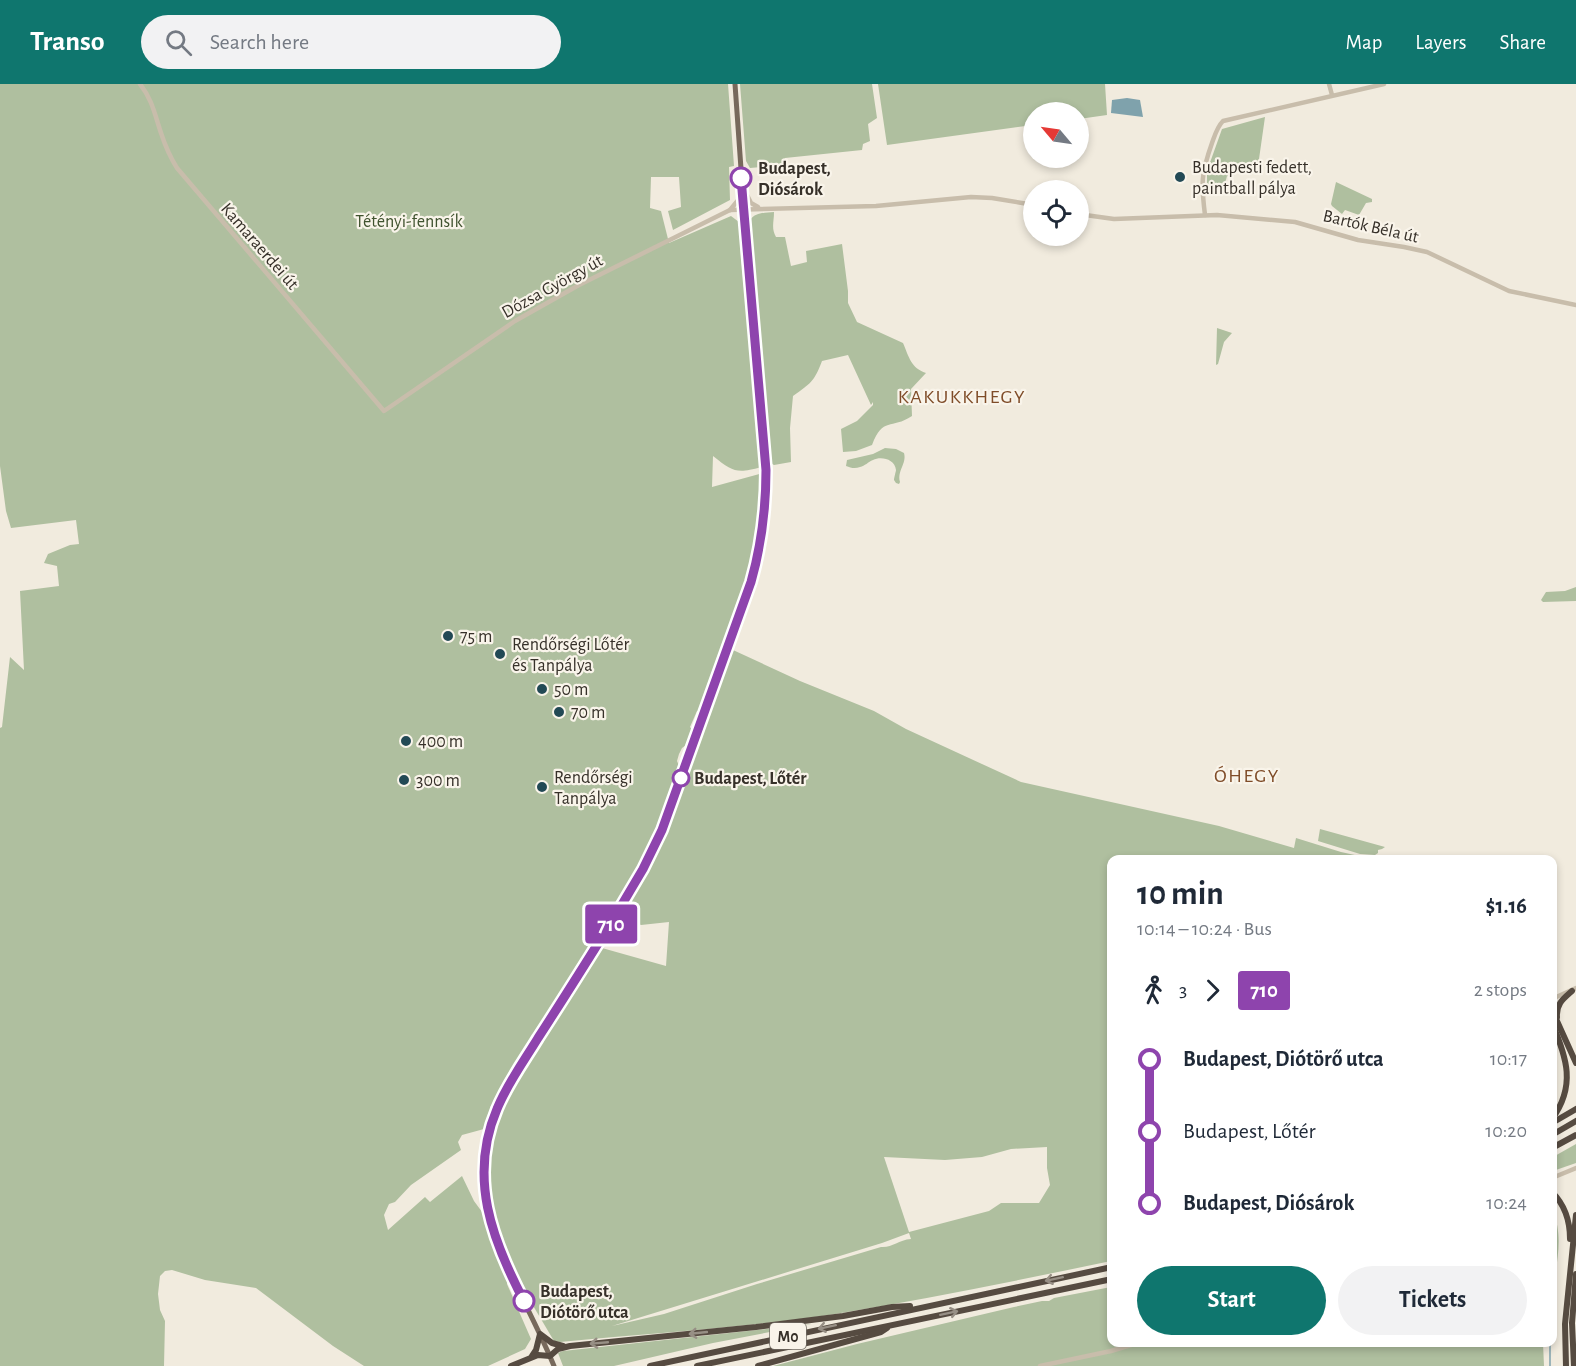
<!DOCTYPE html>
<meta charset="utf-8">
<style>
:root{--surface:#fff;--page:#f2f2f3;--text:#1f2937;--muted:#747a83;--accent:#0f766e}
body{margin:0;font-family:"Alegreya Sans",sans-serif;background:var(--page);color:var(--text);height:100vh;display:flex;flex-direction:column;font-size:22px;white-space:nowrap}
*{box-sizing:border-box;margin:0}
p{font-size:20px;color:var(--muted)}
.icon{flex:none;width:33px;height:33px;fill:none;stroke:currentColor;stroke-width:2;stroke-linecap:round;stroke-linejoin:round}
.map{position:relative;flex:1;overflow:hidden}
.sheet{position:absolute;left:1107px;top:771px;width:450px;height:492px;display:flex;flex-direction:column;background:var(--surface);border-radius:12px;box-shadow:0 3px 9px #0003}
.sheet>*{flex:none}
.badge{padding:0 12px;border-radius:4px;font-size:21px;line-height:39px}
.needle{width:39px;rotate:299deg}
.tools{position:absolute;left:1023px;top:18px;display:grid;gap:12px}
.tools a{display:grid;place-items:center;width:66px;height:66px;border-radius:50%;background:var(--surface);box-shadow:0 3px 9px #0003;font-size:30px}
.map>.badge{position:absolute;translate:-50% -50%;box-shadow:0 0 0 3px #fff}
.legs{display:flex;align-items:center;gap:9px;height:66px;padding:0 30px;font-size:20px}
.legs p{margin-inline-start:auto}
.head{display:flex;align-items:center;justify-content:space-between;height:102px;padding:0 30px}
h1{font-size:33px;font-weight:700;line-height:45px}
.primary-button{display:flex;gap:12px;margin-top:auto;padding:12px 30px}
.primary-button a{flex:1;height:69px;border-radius:36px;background:var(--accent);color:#fff;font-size:24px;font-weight:700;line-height:69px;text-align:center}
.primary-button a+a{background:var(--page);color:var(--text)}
ul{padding:0 30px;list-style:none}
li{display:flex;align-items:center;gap:21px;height:72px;font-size:22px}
li i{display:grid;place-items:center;width:9px;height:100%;margin:0 8px;background:currentColor}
li i::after{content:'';width:15px;height:15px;margin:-8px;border:4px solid;border-radius:50%;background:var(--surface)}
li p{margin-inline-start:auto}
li:first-child i{background:linear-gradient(#0000 50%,currentColor 0)}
li:last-child i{background:linear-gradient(currentColor 50%,#0000 0)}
header{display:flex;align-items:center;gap:36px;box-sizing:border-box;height:84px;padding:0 30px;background:var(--accent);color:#fff}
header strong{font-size:28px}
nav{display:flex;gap:33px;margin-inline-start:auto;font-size:21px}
.search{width:420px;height:54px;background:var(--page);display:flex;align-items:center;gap:15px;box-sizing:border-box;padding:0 21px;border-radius:33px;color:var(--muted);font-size:22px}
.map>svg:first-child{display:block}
</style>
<header>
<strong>Transo</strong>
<div class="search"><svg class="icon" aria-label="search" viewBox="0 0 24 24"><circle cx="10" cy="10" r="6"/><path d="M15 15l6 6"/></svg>Search here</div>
<nav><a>Map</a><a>Layers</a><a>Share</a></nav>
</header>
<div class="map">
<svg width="1576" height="1282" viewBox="0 0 1576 1282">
<rect width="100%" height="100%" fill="#f1ebde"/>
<!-- green -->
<g fill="#afbf9f" fill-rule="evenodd">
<path d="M0 0H728L734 82 729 83 730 116 673 146 668 127 681 123 679 93H651L650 124 661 127 669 159 731 132 739 138 741 172 761 383C737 390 733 388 713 372L712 403 763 389V427L754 477 700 627H697L690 643 693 647 689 659 682 664 679 670 677 677 680 684 657 746 642 777 615 824 501 1002 484 1045 462 1051 458 1058 461 1066 411 1101 395 1118 389 1120 384 1131 388 1146 425 1113 430 1118 462 1092 474 1117 485 1132 492 1155 507 1191V1200L531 1255 525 1265 488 1282H364L333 1262 256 1204 205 1196 172 1186 165 1187 160 1192 158 1210 160 1226 165 1237 164 1282H0V644L2 643 10 573 24 586 20 507 59 502 57 482 44 479 48 470 70 461 79 460 76 436 11 444 6 427 0 382Z"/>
<polygon points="740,0 872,0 877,34 868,40 870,57 863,60 862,66 785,74 781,81 750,84 746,77"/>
<polygon points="878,0 1105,0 1107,31 1079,35 1078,28 1034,28 1033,41 887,61"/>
<polygon points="1265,33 1258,82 1235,84 1231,94 1227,92 1225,100 1209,107 1207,106 1207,87 1222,45"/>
<polygon points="1336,98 1372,115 1372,118 1366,119 1359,131 1345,126 1342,130 1332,122 1331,120"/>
<path d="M774 128C774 138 771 144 776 153H785L791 182 807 178 806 167 842 160 848 207V219L857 238 903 259C909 273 911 284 926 289L911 305 912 332C891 346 883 332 872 361L856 367 843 368 841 345 857 337 873 321V318L871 321 848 271 822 277C814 298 811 299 793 312L790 344 791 378 774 381 769 378 750 136C756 128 765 129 774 128Z"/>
<polygon points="1217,244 1232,249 1224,258 1218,280 1216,281"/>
<path d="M885 364 896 365 904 369C907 380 897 386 900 398L899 400 896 399 894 396C894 394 896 387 896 386 895 375 881 372 873 376 868 378 865 382 860 383 855 385 851 384 846 382L847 376 873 370Z"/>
<polygon points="1576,503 1576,517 1543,518 1541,516 1546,508 1565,507"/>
<path d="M733 566 800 597 874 627 906 645 1021 698 1219 742 1294 764 1296 754 1341 768 1373 775 1112 776 1111 1177C1020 1196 928 1215 835 1230 744 1244 652 1249 560 1258L554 1257 516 1193 498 1153 490 1130 487 1083 489 1059 503 1017 546 947 591 879 602 864 666 882 669 838 641 841 621 833 648 784 663 751 691 680ZM1047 1063V1084L1050 1101 1039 1119H1001L989 1127 909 1148 884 1073 945 1076 982 1073 1011 1065ZM909 1149 911 1155C898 1156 892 1164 881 1163L757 1200 664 1230 612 1242 882 1159Z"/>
<polygon points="1320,745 1385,763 1382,765 1378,766 1378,769 1375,771 1360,770 1318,757"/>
<polygon points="1576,1060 1576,1079 1553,1087 1553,1073"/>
<path d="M1553 1128C1564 1152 1556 1181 1553 1207Z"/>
<polygon points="1111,1203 1112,1258 1543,1259 1544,1282 773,1282 857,1260 1014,1223 1042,1217 1049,1217 1054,1214"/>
<polygon points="812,1240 713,1259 614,1282 563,1282 558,1269 563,1267"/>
</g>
<!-- water -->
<polygon fill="#7fa2ac" points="1127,14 1140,16 1143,33 1111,29 1112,16"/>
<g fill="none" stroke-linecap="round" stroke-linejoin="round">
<!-- stream -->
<g stroke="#7fa2ac" stroke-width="1.5">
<polyline points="1552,1247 1556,1238"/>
<polyline points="1550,1282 1550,1258"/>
</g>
<!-- minor -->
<g stroke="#c8bdab" stroke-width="4.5">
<path d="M140 0C152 15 155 31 161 49 165 61 170 73 177 84L384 327 515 237 579 201 730 126 876 122 971 113 992 114 1034 121"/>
<polyline points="1329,0 1332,11"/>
<polyline points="744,105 751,119 758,123"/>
<polyline points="730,126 739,115 741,105"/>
<polyline points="1078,130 1114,135 1217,131 1295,138 1358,156 1404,163 1427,168 1509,207 1576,221"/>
<path d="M1205 131C1201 99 1201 90 1212 59 1215 51 1217 43 1223 37L1384 0"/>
<polyline points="1552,915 1576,904"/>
<polyline points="1552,1094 1576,1084"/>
<polyline points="1040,1282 1111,1267 1141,1258"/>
</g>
<!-- major -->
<path stroke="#77695c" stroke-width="5" d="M554 1282C516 1188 448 1112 505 1007L614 834 651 769 673 717 751 498C762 460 766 425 766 385L742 99 735 0"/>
<!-- highway -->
<g stroke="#564b41" stroke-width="6">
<polyline points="1552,926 1576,979"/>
<path d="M1557 933C1556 920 1563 915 1572 907"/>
<path d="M1552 939C1567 974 1576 1002 1552 1035"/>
<polyline points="1552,1039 1576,1025"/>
<polyline points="1552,1051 1576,1037"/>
<polyline points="1552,1064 1576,1051"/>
<path d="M1552 1108C1565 1121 1570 1137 1570 1155"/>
<polyline points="532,1272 536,1266 540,1250 552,1259 563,1262"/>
<polyline points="511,1282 538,1271 550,1272 558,1265 570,1262 756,1243 843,1232 892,1223 910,1222"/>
<polyline points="650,1282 1112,1183"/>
<polyline points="697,1282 1112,1195"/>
<polyline points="758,1282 881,1248 887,1244"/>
<polyline points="1566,1282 1565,1240 1576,1131"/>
<polyline points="1574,1282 1572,1239 1576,1190"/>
</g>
</g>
<!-- one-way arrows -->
<defs><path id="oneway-shaft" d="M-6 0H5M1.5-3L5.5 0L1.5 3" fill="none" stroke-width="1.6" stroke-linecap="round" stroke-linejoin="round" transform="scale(1.5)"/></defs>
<g stroke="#978f85">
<use href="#oneway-shaft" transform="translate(1054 1195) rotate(168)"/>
<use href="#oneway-shaft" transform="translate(949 1229) rotate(-12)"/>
<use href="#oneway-shaft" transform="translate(827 1243) rotate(168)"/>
<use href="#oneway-shaft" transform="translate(698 1249) rotate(174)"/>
<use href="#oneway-shaft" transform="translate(599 1259) rotate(175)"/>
</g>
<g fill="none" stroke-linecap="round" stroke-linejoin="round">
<defs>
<path id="line-1" d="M524 1217C492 1156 468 1093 497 1025 507 1000 524 977 538 954 564 914 589 874 614 834L643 785 662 746 751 498C762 459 766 426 766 386L741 94"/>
</defs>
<!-- line-1 casing -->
<use href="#line-1" stroke="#fff" stroke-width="14"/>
<!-- line-1 -->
<use href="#line-1" stroke="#8e44ad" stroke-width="9"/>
</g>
<!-- markers -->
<g fill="#224955" stroke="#f9f4ea" stroke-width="2">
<circle cx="1180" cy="93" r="6"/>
<circle cx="448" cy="552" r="6"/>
<circle cx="500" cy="570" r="6"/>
<circle cx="542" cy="605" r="6"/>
<circle cx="559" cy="628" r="6"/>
<circle cx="406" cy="657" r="6"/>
<circle cx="404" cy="696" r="6"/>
<circle cx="542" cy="703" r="6"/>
</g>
<g fill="#fff" stroke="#8e44ad" stroke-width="3">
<circle cx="741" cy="94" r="10"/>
<circle cx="681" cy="694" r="8"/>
<circle cx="524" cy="1217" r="10"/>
</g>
<g text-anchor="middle" stroke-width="4.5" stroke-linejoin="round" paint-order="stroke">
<!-- shield labels -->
<rect fill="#f9f4ea" stroke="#706b63" stroke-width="1.5" x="770" y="1239" width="36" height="26" rx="4.5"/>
<g font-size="16" font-weight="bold" fill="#363029">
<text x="788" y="1258">M0</text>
</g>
<!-- poi labels -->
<g font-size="18" fill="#363029" stroke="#f9f4ea" text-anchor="start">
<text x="1192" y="89">Budapesti fedett,<tspan x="1192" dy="21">paintball pálya</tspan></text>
<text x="460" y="558">75 m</text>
<text x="512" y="566">Rendőrségi Lőtér<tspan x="512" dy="21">és Tanpálya</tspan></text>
<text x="554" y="611">50 m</text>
<text x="571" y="634">70 m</text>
<text x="418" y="663">400 m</text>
<text x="554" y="699">Rendőrségi<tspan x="554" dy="21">Tanpálya</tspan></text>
<text x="416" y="702">300 m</text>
</g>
<!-- stop labels -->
<g font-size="18" font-weight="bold" fill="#363029" stroke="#f9f4ea" text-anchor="start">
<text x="758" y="90">Budapest,<tspan x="758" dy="21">Diósárok</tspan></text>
<text x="694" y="700">Budapest, Lőtér</text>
<text x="540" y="1213">Budapest,<tspan x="540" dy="21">Diótörő utca</tspan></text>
</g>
<!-- park labels -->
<g font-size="18" fill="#40532f" stroke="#f9f4ea">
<text x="409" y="143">Tétényi-fennsík</text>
</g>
<!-- street labels -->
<g font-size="18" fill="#363029" stroke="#f9f4ea">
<text transform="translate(1371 142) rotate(13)" y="6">Bartók Béla út</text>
<text transform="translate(260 162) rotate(49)" y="6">Kamaraerdei út</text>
<text transform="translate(552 202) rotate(-29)" y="6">Dózsa György út</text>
</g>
<!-- neighbourhood labels -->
<g font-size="20" letter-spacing="1.5" fill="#7f4c28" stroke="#f9f4ea">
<text x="962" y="319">KAKUKKHEGY</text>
<text x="1247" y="698">ÓHEGY</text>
</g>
</g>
</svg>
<div class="tools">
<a><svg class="needle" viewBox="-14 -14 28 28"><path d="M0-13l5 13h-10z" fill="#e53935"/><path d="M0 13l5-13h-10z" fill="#747a83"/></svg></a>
<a><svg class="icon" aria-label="locate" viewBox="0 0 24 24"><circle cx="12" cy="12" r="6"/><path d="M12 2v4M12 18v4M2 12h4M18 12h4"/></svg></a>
</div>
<b class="badge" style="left:611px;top:840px;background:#8e44ad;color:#fff">710</b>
<section class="sheet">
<div class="head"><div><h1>10 min</h1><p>10:14 – 10:24 · Bus</p></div><b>$1.16</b></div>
<div class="legs"><svg class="icon" aria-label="walk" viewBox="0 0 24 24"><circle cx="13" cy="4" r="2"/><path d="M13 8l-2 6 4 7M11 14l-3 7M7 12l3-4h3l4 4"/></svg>3<svg class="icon" aria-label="forward" viewBox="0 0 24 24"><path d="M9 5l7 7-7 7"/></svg><b class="badge" style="background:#8e44ad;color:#fff">710</b><p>2 stops</p></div>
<ul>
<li><i style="color:#8e44ad"></i><b>Budapest, Diótörő utca</b><p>10:17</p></li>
<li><i style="color:#8e44ad"></i><span>Budapest, Lőtér</span><p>10:20</p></li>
<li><i style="color:#8e44ad"></i><b>Budapest, Diósárok</b><p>10:24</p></li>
</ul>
<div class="primary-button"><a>Start</a><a>Tickets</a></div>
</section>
</div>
